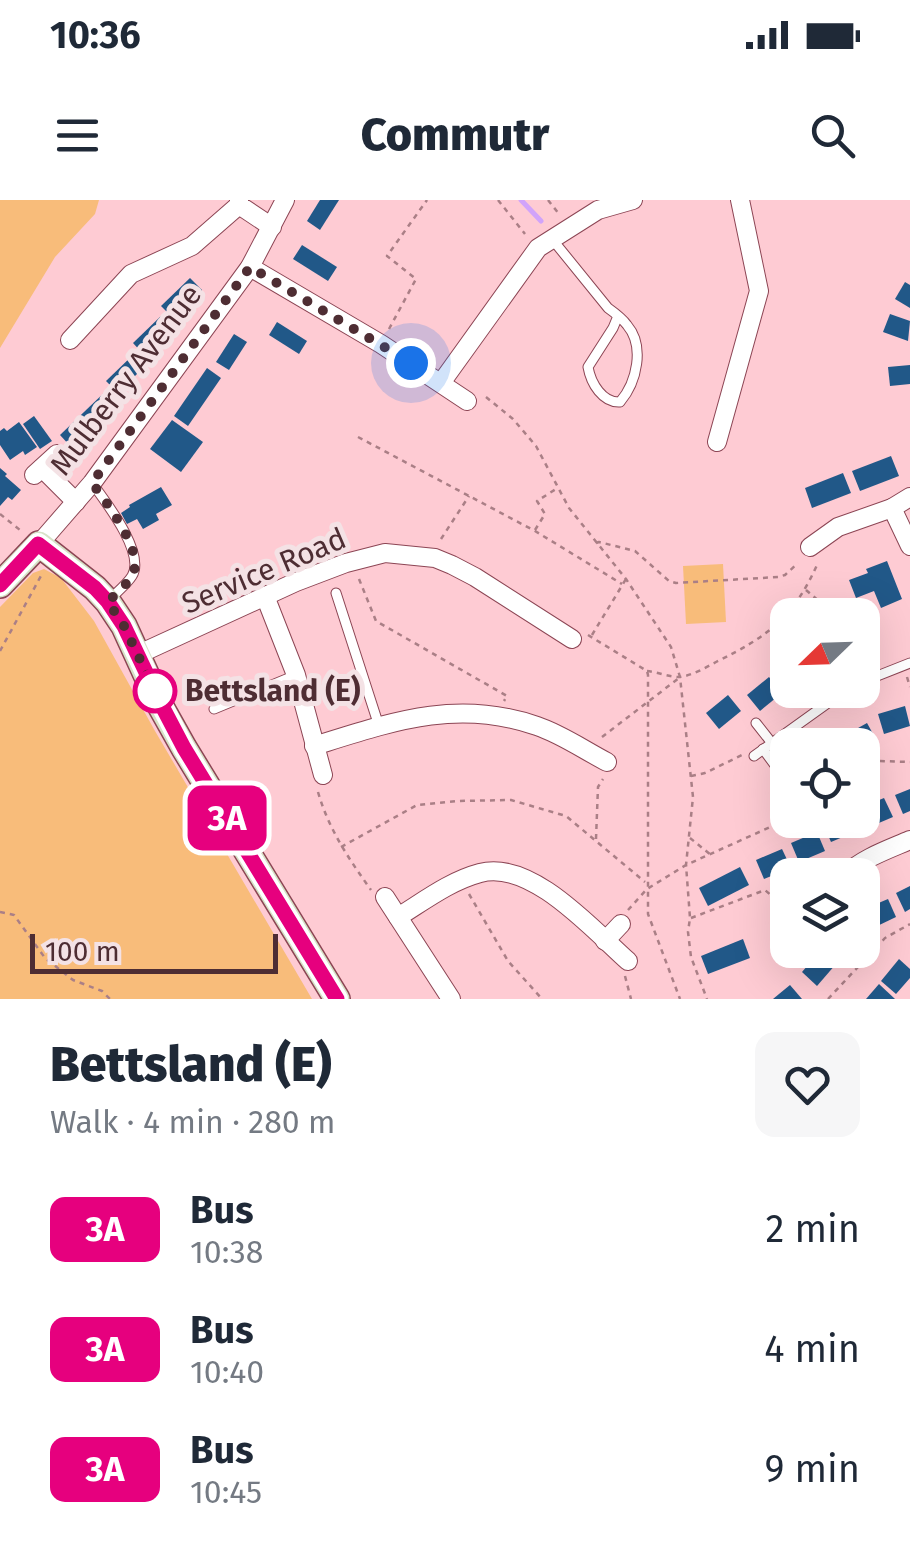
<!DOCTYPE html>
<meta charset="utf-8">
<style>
:root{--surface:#fff;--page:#f6f6f7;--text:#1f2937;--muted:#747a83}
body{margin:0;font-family:"Fira Sans",sans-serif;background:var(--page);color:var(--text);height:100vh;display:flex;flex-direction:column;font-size:38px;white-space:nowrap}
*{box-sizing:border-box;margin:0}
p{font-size:32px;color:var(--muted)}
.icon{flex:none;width:55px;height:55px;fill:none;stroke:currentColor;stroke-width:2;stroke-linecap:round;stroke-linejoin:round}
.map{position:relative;height:799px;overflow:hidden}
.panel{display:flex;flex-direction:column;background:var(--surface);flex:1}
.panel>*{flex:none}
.badge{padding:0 20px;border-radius:15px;font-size:35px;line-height:65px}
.needle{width:65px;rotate:247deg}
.tools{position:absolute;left:770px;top:398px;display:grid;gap:20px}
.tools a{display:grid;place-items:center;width:110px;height:110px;border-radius:20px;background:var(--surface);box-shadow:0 10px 40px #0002;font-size:50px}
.scale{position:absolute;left:30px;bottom:25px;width:248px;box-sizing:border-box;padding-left:10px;border:5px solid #4e2d33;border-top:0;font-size:28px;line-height:35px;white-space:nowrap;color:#4e2d33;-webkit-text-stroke:8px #f4e2e5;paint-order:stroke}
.you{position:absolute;width:50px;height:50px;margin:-25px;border:8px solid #fff;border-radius:50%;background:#1a73e8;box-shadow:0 0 0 15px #1a73e833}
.map>.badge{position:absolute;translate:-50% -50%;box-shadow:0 0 0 5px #fff}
.round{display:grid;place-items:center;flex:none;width:105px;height:105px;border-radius:20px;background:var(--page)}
.overview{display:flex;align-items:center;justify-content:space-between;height:170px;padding:0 50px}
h1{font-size:48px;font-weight:800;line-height:75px}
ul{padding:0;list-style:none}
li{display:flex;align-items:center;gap:30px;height:120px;padding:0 50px}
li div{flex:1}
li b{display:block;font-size:38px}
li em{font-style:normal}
li .badge{min-width:110px;font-weight:700;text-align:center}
.status{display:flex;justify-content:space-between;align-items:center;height:70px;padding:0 50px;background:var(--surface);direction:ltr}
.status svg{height:28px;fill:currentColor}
header{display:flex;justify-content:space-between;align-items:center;height:130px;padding:0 50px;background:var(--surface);font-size:45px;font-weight:800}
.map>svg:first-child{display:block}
</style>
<div class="status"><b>10:36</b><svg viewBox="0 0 49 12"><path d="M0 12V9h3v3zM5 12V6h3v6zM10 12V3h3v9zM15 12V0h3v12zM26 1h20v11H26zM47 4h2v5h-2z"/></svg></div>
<header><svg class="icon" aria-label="menu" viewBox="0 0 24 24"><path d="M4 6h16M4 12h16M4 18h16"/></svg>Commutr<svg class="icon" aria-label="search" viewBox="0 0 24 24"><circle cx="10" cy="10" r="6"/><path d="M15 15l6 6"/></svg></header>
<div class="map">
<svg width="910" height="799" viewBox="0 0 910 799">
<rect width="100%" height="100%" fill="#fecbd3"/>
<!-- green -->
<g fill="#f8bc7a">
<polygon points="0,0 99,0 95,14 55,57 0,148"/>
<polygon points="723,364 726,422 686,424 683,366"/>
<polygon points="44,369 61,378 94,421 155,531 312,799 0,799 0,407 33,373"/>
</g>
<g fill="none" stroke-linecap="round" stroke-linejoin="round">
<!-- stream -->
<polyline stroke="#d1a3fa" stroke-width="5" points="521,0 541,21"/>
</g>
<!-- building -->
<g fill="#215888">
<polygon points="320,0 339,0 320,30 307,21"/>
<polygon points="302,45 337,67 328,81 293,59"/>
<polygon points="190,78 202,90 173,118 161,106"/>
<polygon points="905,82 910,85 910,108 895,99"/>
<polygon points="890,114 910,121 908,141 883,132"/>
<polygon points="162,115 173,127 144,155 133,143"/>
<polygon points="277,122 307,141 299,154 269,135"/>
<polygon points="234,134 247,142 229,170 216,162"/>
<polygon points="135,153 147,164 118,193 106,181"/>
<polygon points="910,165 910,184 890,186 888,167"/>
<polygon points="207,168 221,178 188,226 174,216"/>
<polygon points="108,189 120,201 71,247 60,235"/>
<polygon points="34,216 52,241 40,249 23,224"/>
<polygon points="172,220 203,242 181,272 150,249"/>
<polygon points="19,222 37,247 25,255 23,251 10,260 0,245 0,231 4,228 7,231"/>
<polygon points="891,256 899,276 860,291 852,271"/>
<polygon points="0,268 7,274 5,276 21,290 12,300 8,297 0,306"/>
<polygon points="843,273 851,293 812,308 805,288"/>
<polygon points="161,287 172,305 156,314 159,320 143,329 137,319 127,324 121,313 130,307 129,305"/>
<polygon points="887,361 902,399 881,408 874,391 856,398 849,380 868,373 866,369"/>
<polygon points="788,462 788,488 775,473"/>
<polygon points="769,477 782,493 760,511 747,495"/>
<polygon points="728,495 741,511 719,529 706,513"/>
<polygon points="905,506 910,526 884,534 878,514"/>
<polygon points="867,523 877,541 862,549 862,545 847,545 842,537"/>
<polygon points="910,589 910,611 903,614 895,595"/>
<polygon points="884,598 893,617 867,628 862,618 862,607"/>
<polygon points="831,620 852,620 857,631 831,642 823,624"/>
<polygon points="817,632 825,651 799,662 791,643"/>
<polygon points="782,649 791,668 764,679 756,660"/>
<polygon points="740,667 749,685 708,706 699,688"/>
<polygon points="910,686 910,709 905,712 896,693"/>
<polygon points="888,699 896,717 871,729 862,710"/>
<polygon points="743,739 750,758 708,774 701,756"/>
<polygon points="820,751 836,764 817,786 802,772"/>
<polygon points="899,759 910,769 910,778 896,794 881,781"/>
<polygon points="879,784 895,799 866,799"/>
<polygon points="790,785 802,799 773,799 779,794"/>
</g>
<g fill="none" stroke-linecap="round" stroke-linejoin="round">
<defs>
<g id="lane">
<path d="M552 39 608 108C615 113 622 118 627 125 645 146 637 182 620 202 603 203 591 184 588 167L613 128 618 116"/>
<path d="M92 283C105 301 146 353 132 376 127 384 117 392 110 399"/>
<polyline points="336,393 379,526"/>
<polyline points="862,482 910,463"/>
<polyline points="214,509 296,475"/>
<polyline points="756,523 771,542"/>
<polyline points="763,549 788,583"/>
<polyline points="754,556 846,490"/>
</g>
<g id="street">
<polyline points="239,0 239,5 272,27"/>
<polyline points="250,67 381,144 467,201"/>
<polyline points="70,140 131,74 192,46 239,5"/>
<polyline points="441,183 538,48 598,10 633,0"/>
<polyline points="717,242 759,91 740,0"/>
<polyline points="42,268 76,302"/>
<polyline points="34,275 57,254"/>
<polyline points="910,297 892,308 910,346"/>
<polyline points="39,344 92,283 250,67 285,0"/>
<polyline points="810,347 838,327 892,308"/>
<polyline points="265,396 296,475 323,575"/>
<polyline points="139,454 296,382 346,363 385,353 435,358 452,365 475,377 572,439"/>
<path d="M314 546C391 522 457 498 537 526 561 534 584 550 607 562"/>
<path d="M845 675C863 658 887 650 910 640"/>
<polyline points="385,697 451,799"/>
<path d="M398 717C424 701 450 681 480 673 531 659 593 730 628 761"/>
<polyline points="782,736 788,730"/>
<polyline points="605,741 621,724"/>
</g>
<polyline id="secondary" points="0,385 39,344 95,388 108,402 124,426 161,507 184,548 337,799"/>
</defs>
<!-- lane casing -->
<use href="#lane" stroke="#8c4554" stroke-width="11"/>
<!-- street casing -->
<use href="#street" stroke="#8c4554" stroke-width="20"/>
<!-- secondary casing -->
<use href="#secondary" stroke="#8c4554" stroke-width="28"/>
<!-- path -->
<g stroke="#aa7f86" stroke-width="2.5" stroke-dasharray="5 5" stroke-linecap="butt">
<polyline points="498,0 525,34"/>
<polyline points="548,0 559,14"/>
<polyline points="389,129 416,79 387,56 427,0"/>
<polyline points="486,197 513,219 536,246 569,308 626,379 671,447 680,477 693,597 686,665 690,718 688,732 691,757 707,799"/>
<polyline points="358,237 535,331 622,384"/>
<polyline points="0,314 20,330"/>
<polyline points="535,330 545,314 537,301 556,289"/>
<polyline points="441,339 469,296"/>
<polyline points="596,343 599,342 635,351 669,381 676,383 778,377 785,375 798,363"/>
<polyline points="359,379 376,421 507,496 504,501"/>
<polyline points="806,390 835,415"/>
<polyline points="588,435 647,471 648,475 648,714 680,799"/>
<polyline points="592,435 626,379"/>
<polyline points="0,451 42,374"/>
<path d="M647 471C657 472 669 477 679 477 691 476 705 468 716 462 767 437 793 418 817 365"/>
<polyline points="907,477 910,487"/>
<polyline points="602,537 679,478"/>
<polyline points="862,570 880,561 910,562"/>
<polyline points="691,576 705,573 742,555"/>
<path d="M318 592C329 630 349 659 371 690"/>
<polyline points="690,638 711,655"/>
<polyline points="596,639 598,587 603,579"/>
<polyline points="341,647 417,605 457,601 511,600 566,616 645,682"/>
<polyline points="469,694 508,761 542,799"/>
<polyline points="628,710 647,689 686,665 788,619"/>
<polyline points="0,712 14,715 45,758 73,780 102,791 110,799"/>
<polyline points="691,718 765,690 788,710"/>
<polyline points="625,776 631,799"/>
<polyline points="828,799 885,738 910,724"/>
</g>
<!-- lane -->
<use href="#lane" stroke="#fff" stroke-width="9"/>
<!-- street -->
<use href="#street" stroke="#fff" stroke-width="18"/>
<!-- secondary -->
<use href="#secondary" stroke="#d7e2c8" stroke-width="25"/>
</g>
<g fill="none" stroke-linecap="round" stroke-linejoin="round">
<defs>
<polyline id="line" points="0,385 38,344 95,388 108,402 124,426 162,506 184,548 337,799"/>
</defs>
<!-- line casing -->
<use href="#line" stroke="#fff" stroke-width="22"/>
<!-- line -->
<use href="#line" stroke="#e6007e" stroke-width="15"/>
<!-- walk -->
<path stroke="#4e2d33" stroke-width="10" stroke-dasharray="0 18" d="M155 491 124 426 108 402C116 393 131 382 134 371 141 347 106 302 92 283L250 67 411 163"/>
</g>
<!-- markers -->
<circle fill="#fff" stroke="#e6007e" stroke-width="5" cx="155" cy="491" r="20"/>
<g text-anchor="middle" stroke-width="10" stroke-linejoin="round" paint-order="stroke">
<!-- street labels -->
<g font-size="30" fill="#4e2d33" stroke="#f4e2e5">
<text transform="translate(126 180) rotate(-53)" y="10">Mulberry Avenue</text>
<text transform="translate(264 371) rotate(-23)" y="10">Service Road</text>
</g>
<!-- stop labels -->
<g font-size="30" font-weight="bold" fill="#4e2d33" stroke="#f4e2e5" text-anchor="start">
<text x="185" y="501">Bettsland (E)</text>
</g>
</g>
</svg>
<div class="tools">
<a><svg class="needle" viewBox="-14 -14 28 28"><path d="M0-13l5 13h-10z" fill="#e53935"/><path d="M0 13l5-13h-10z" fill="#747a83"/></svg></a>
<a><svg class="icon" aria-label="locate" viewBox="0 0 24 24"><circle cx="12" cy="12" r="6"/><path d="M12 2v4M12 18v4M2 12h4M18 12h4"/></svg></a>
<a><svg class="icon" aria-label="layers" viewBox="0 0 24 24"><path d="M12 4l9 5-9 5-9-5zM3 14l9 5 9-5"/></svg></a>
</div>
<div class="scale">100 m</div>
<div class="you" style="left:411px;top:163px"></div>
<b class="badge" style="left:227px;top:618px;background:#e6007e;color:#fff">3A</b>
</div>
<section class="panel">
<div class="overview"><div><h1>Bettsland (E)</h1><p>Walk · 4 min · 280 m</p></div><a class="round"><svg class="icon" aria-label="heart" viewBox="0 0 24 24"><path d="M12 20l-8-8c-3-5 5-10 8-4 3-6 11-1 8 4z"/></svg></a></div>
<ul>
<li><span class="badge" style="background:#e6007e;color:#fff">3A</span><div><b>Bus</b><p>10:38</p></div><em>2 min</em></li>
<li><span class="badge" style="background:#e6007e;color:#fff">3A</span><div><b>Bus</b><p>10:40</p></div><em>4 min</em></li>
<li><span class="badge" style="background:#e6007e;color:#fff">3A</span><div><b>Bus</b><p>10:45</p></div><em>9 min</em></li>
</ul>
</section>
